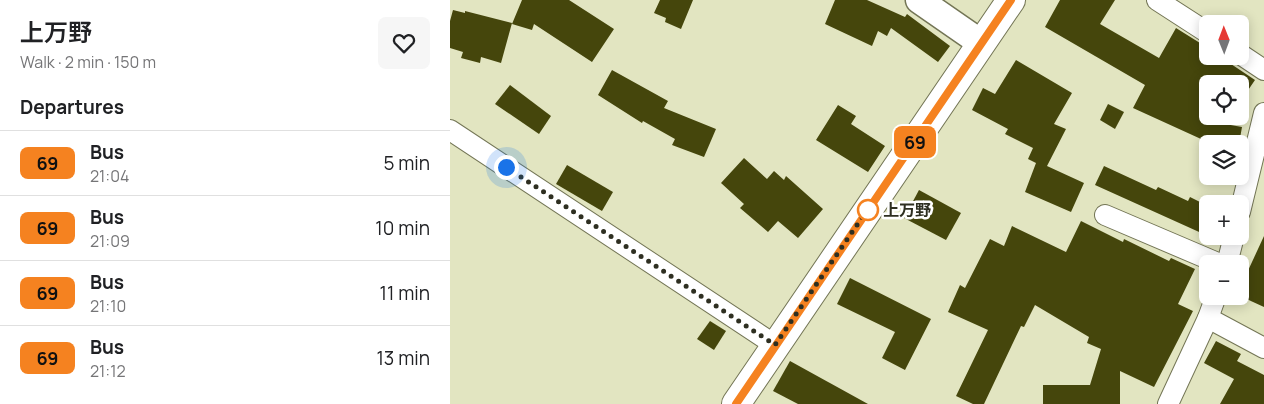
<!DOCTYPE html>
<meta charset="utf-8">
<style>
:root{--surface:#fff;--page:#f6f6f6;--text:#202124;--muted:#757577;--line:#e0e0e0}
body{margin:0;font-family:Manrope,"Noto Sans JP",sans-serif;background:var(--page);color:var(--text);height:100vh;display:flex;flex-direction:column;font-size:19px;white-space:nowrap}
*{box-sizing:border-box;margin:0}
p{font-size:16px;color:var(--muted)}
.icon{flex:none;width:28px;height:28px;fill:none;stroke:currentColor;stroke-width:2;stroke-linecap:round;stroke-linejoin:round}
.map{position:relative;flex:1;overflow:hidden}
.side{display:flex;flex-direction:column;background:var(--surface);width:450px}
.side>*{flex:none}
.badge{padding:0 10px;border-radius:8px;font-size:18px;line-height:32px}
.needle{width:32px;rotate:359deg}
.buttons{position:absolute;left:749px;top:15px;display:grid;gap:10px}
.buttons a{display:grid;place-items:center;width:50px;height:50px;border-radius:8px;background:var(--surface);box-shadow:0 2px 12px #0003;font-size:25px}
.you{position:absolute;width:25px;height:25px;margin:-12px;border:4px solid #fff;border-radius:50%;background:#1a73e8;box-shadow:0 0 0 8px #1a73e833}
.map>.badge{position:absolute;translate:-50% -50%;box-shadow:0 0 0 2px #fff}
h2{padding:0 20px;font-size:19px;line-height:45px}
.round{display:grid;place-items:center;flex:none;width:52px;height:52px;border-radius:8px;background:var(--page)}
.summary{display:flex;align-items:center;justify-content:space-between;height:85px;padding:0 20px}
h1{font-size:24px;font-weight:600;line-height:38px}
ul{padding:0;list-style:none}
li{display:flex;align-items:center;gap:15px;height:65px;padding:0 20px;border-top:1px solid var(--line)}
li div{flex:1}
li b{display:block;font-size:19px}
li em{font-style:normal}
li .badge{min-width:55px;font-weight:700;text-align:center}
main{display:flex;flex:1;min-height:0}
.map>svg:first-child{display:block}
</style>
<main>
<section class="side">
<div class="summary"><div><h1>上万野</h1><p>Walk · 2 min · 150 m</p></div><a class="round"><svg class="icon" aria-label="heart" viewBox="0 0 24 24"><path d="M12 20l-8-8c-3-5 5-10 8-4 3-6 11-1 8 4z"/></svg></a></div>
<h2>Departures</h2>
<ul>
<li><span class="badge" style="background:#f58220;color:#111">69</span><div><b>Bus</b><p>21:04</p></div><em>5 min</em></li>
<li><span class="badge" style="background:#f58220;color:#111">69</span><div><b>Bus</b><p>21:09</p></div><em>10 min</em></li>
<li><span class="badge" style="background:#f58220;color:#111">69</span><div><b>Bus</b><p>21:10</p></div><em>11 min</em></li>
<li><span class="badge" style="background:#f58220;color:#111">69</span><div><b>Bus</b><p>21:12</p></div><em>13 min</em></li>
</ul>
</section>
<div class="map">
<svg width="814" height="404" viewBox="0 0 814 404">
<rect width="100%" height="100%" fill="#e2e5c1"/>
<!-- building -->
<g fill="#45460c">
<polygon points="72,0 119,0 164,29 142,62 84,24 82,30 62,24"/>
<polygon points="210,0 243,0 231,29 215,22 216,18 204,13"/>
<polygon points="385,0 417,0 455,17 457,14 500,46 488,62 441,28 437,36 428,31 422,46 375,24"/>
<polygon points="610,0 665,0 650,24 709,58 726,28 758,48 758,56 769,56 805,80 790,102 790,84 758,84 758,116 781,116 775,124 792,127 789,144 762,144 683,108 695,85 595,27"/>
<polygon points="3,10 15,13 15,11 62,23 51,63 31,57 30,63 11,58 13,52 0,48 0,21"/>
<polygon points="566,60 622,93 604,124 616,129 597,166 634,183 621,212 575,192 586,163 578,159 583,148 555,134 558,129 522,110 533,88 545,94"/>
<polygon points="162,70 218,101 214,108 266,129 254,157 222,145 225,139 193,121 192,123 148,95"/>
<polygon points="60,85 101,116 89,134 45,104"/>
<polygon points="658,104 674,112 665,129 650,120"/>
<polygon points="388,105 406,116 401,124 435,146 418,172 366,140"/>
<polygon points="294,158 317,179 324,171 334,180 336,176 373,209 348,238 328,221 318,232 290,208 294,204 271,183"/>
<polygon points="117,165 163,192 152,211 106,184"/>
<polygon points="654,166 706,190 708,187 738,201 740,197 758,206 758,236 645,185"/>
<polygon points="469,190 511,213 496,240 454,218"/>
<polygon points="631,221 673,242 674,239 719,261 721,258 745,269 728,304 743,311 704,387 670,371 670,404 593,404 593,385 640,385 651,349 637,343 639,337 585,305 574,327 571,326 534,404 523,404 506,396 538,330 498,312 510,285 515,288 540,239 554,246 562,226 616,252"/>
<polygon points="814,236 814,307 790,296 790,288"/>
<polygon points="400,278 481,319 455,370 432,358 445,332 387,304"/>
<polygon points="260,321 276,331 264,350 247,339"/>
<polygon points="766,341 791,354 787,361 814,375 814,404 770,404 784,379 754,363"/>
<polygon points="340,361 418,404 348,404 323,391"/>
</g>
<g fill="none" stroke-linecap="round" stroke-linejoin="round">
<defs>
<g id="minor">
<polyline points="707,0 758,33"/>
<polyline points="790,54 814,70"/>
<polyline points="0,130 325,345"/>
<polyline points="790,212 814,113"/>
<polyline points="655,215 770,264"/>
<polyline points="777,264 784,236"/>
<polyline points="758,318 814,348"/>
<polyline points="718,404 758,318 766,296"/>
</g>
<polyline id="tertiary" points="469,0 531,43"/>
<polyline id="secondary" points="286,404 561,0"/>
</defs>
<!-- minor casing -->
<use href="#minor" stroke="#737555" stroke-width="22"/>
<!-- tertiary casing -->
<use href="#tertiary" stroke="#737555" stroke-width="29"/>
<!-- secondary casing -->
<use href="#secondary" stroke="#737555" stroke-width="30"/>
<!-- minor -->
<use href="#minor" stroke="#fff" stroke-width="20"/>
<!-- tertiary -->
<use href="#tertiary" stroke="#fff" stroke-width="26"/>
<!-- secondary -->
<use href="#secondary" stroke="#fff" stroke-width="28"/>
</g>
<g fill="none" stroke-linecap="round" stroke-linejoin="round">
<defs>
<polyline id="line" points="286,404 561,0"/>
</defs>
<!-- line casing -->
<use href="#line" stroke="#fff" stroke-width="11"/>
<!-- line -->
<use href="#line" stroke="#f58220" stroke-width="8"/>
<!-- walk -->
<polyline stroke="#2e2f21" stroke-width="5" stroke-dasharray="0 9" points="56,167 325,345 422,203 418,210"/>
</g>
<!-- markers -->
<circle fill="#fff" stroke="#f58220" stroke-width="2.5" cx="418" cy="210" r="10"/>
<g text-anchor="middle" stroke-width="5" stroke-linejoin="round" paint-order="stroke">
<!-- stop labels -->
<g font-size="16" font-weight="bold" fill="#2e2f21" stroke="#fff" text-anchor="start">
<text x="433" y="216">上万野</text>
</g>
</g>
</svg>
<div class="buttons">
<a><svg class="needle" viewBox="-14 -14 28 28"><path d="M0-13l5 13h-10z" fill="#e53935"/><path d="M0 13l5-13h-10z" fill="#757577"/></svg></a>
<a><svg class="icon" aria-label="locate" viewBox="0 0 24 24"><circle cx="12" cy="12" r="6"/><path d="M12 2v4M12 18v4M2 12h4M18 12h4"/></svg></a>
<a><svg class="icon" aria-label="layers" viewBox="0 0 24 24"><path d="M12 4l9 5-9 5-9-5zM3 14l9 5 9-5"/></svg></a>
<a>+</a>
<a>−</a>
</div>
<div class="you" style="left:56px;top:167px"></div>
<b class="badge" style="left:465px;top:142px;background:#f58220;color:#111">69</b>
</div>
</main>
